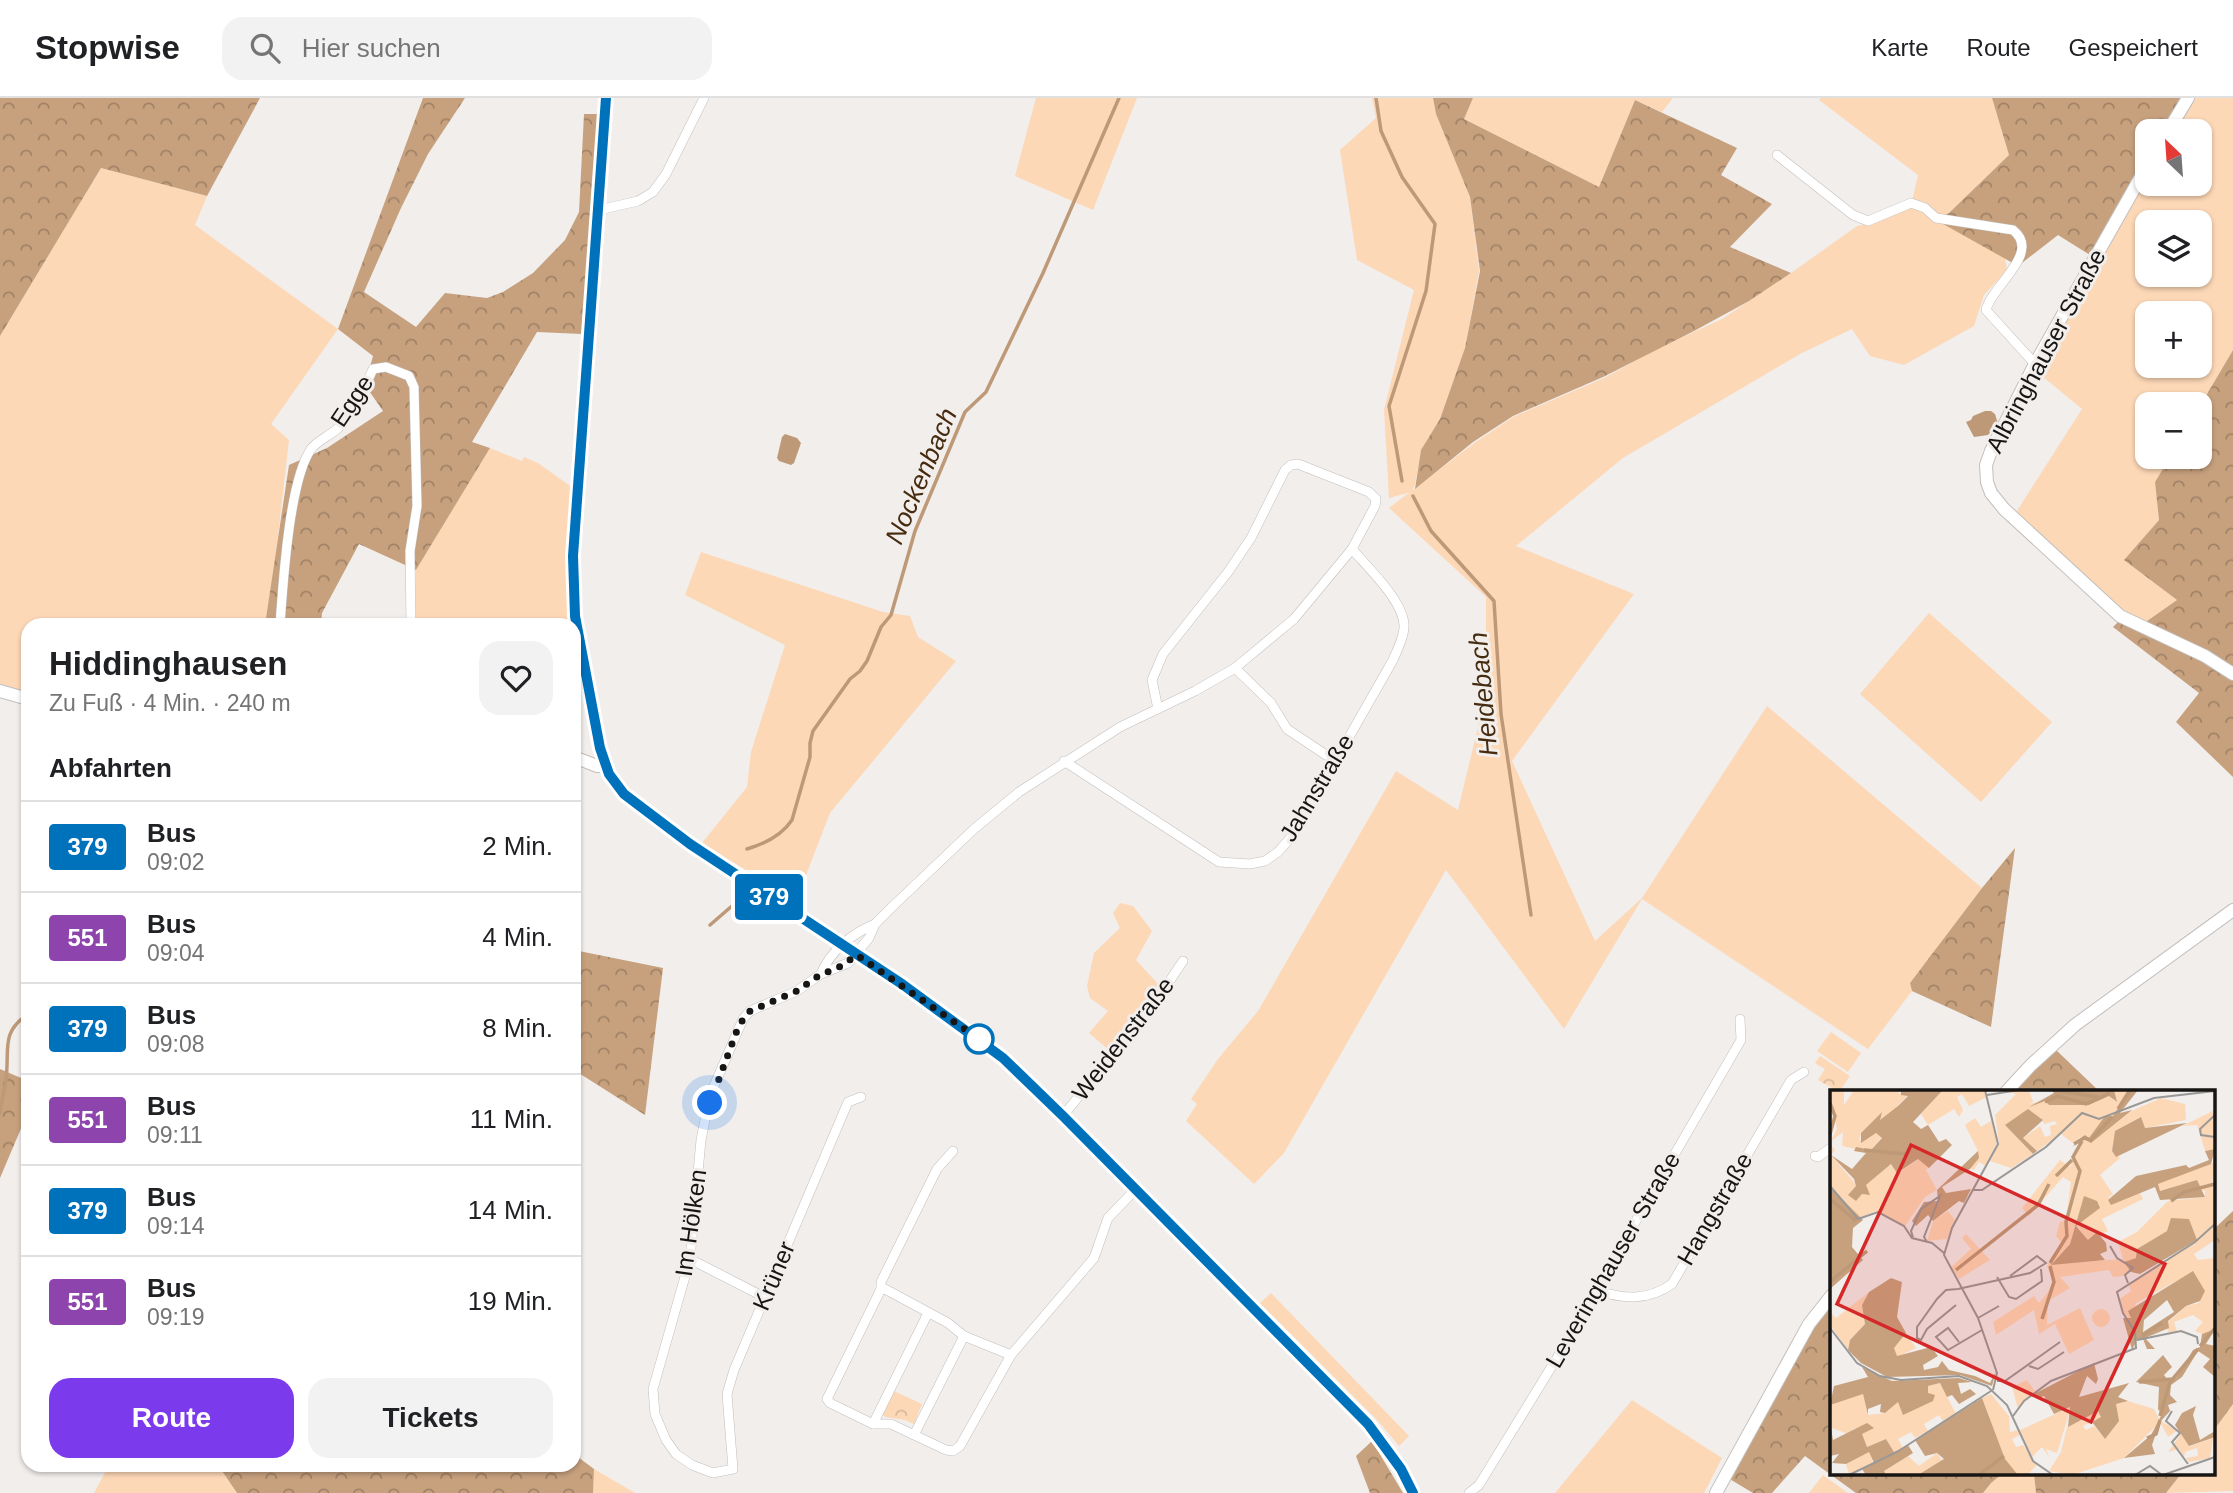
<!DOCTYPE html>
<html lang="de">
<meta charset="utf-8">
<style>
:root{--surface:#fff;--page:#f2f2f2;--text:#202124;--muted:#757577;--line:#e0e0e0;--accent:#7c3aed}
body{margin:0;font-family:Arial,sans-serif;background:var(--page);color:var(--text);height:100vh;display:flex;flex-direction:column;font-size:26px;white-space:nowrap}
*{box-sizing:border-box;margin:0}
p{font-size:23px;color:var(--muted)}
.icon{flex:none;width:38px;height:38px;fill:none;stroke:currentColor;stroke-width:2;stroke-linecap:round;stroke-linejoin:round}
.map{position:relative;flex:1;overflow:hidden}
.side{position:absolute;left:21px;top:520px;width:560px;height:854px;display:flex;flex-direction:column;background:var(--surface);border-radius:21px;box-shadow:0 2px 5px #0004}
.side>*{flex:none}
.badge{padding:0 14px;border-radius:5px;font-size:24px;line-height:46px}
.needle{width:46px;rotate:335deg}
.tools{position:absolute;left:2135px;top:21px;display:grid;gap:14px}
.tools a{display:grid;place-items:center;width:77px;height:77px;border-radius:14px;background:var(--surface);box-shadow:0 2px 5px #0004;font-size:35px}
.you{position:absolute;width:35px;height:35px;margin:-18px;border:5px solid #fff;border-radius:50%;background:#1a73e8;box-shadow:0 0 0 10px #1a73e833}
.map>.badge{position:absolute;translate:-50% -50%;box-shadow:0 0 0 4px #fff}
h2{padding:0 28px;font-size:26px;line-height:63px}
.round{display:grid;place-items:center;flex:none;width:74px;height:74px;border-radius:21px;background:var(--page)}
.overview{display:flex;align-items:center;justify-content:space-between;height:119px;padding:0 28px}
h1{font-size:33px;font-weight:600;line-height:52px}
.button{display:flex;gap:14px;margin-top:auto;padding:14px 28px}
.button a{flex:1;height:80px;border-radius:21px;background:var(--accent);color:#fff;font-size:28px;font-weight:600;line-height:80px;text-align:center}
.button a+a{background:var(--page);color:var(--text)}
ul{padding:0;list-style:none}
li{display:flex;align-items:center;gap:21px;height:91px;padding:0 28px;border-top:2px solid var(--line)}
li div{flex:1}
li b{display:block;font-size:26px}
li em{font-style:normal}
li .badge{min-width:77px;font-weight:700;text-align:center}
header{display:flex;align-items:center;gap:42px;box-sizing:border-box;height:98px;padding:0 35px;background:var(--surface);border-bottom:2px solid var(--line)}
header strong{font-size:33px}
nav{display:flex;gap:38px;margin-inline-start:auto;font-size:24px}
.search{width:490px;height:63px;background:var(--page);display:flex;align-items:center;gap:18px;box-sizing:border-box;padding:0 24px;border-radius:21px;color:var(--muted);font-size:26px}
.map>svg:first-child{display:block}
</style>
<header>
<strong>Stopwise</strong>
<div class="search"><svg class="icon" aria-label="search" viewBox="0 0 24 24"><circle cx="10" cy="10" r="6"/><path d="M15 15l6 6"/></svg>Hier suchen</div>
<nav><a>Karte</a><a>Route</a><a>Gespeichert</a></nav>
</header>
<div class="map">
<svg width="2233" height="1395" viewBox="0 0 2233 1395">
<defs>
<pattern id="forest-crowns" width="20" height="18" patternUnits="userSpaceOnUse" patternTransform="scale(1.75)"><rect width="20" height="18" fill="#c7a17e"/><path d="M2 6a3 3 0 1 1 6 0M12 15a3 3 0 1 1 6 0" fill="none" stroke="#a18266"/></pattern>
<pattern id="park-crowns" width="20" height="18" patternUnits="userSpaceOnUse" patternTransform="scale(1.75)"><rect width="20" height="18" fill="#fdd8b7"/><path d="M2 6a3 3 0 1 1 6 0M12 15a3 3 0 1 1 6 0" fill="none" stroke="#d8b99c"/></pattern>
</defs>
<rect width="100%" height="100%" fill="#f1eeec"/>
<!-- grass -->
<g fill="#fdd8b7" fill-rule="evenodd">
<polygon points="1036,0 1137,0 1093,112 1015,78"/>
<polygon points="1372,0 1433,0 1436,16 1470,99 1479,173 1465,251 1440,321 1421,353 1415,387 1411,394 1389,400 1384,312 1414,192 1357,162 1340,52 1376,20"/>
<polygon points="1473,0 1673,0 1662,14 1635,2 1599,89 1464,21"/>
<polygon points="1821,0 1992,0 2009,57 1949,115 1942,119 1922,103 1912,103 1918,77 1819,2"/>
<path d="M2192 0H2233V252L2200 308 2147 306V359H2170L2155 384 2159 422 2124 462 2177 502 2144 525 2110 503 2015 416 2082 311 2036 273 2147 78V86H2200V33H2173ZM2147 124H2200V177H2147ZM2147 215H2200V268H2147Z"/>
<polygon points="101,70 207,98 195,127 338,231 271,326 289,342 274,473 265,527 28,527 28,596 0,589 0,238"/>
<polygon points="1912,108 2005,160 2007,172 1984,197 1974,228 1904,267 1870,258 1852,231 1800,256 1623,360 1516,448 1634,496 1512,663 1595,843 1642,800 1767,608 1982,790 1910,885 1912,893 1868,951 1642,801 1564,931 1446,772 1284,1055 1254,1086 1186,1023 1197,1006 1191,1001 1218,961 1258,913 1396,673 1458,712 1486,596 1486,499 1389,410 1473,346 1513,319 1604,280 1657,251 1722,221 1791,175 1857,128 1876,124"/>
<polygon points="490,350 522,363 524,359 538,365 573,390 572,527 415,527 416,472"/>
<polygon points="701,454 883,514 910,518 918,539 956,563 830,715 796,803 702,745 747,689 751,654 785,547 685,497"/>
<polygon points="1929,515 2052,624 1981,704 1860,596"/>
<polygon points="1120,805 1133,808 1152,833 1136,862 1159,887 1109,952 1089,935 1108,913 1090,900 1087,888 1094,855 1120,830 1113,815"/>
<polygon points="1831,934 1861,955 1848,974 1817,953"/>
<polygon points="1271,1195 1409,1338 1399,1348 1378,1323 1260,1205"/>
<polygon points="1632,1302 1722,1360 1704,1395 1555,1395"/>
<polygon points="2233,1306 2233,1393 2166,1395 2181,1376 2214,1376 2214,1332"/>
<polygon points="109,1367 218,1367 237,1395 94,1395"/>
<polygon points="594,1371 635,1395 593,1395"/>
<polygon points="2002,1376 2034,1376 2036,1395 1983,1395 1991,1385"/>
<polygon points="1823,1377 1848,1395 1809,1395"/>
</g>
<!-- forest -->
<g fill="url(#forest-crowns)">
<polygon points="0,0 260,0 207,98 101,70 0,238"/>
<polygon points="423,0 465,0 428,56 401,110 364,194 416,229 445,195 487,200 503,194 533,175 565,142 579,114 584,16 600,16 582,236 537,234 472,344 490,350 416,472 359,446 322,515 321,527 265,527 289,367 327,350 383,313 365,287 373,258 338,231"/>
<polygon points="1433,0 1473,0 1464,21 1599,89 1635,2 1737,50 1721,77 1772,106 1730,149 1791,175 1749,203 1694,233 1603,279 1513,318 1473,344 1415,391 1421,352 1440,321 1465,250 1480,173 1470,99 1436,16"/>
<polygon points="1992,0 2182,0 2162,33 2147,33 2147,59 2090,157 2058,137 2018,168 1936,122 1949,115 2009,57"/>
<polygon points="2233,252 2233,679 2176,624 2199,595 2113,529 2120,522 2137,530 2177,502 2124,462 2159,422 2155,384 2170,359 2200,359 2200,308"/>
<polygon points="2015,750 1991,929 1912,893 1910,885 1982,790"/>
<polygon points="574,852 663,870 645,1017 574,972"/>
<polygon points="2055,951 2100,994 2010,994"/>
<polygon points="0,971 28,983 28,1014 0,1080"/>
<polygon points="2233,1113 2233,1306 2214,1332 2214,1131"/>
<polygon points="1832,1206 1832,1376 2002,1376 1991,1385 1983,1395 1856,1395 1805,1358 1772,1395 1753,1395 1728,1380 1808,1236"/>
<polygon points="1372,1343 1403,1395 1370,1395 1356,1358"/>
<polygon points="574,1356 594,1371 593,1395 237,1395 218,1367 574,1367"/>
<polygon points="2034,1376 2181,1376 2166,1395 2036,1395"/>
</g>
<!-- park -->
<g fill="url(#park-crowns)">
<polygon points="1820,958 1850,978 1839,994 1818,982 1825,971 1815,965"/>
<polygon points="894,1293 922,1306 914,1326 905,1322 885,1319 881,1314"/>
</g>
<!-- water -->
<g fill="#be9977">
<polygon points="1985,313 1991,313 1995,316 1998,326 1988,337 1974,339 1966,324 1971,322 1973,318"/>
<polygon points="785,336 797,340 801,345 794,365 791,367 779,363 777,360 782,339"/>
</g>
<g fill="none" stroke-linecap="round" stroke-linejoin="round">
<!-- stream -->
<g stroke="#be9977" stroke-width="3.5">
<polyline points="1376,0 1381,33 1402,79 1435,126 1426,193 1389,308 1402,383"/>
<polyline points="1413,398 1431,433 1494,503 1501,616 1531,817"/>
<path d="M747 751C764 746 782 737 792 722L810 659V645L813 633 850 581 860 573 867 563 881 529 891 517 915 433 965 314 986 294 1043 175 1119 0"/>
<polyline points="710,827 740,801"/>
<path d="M0 1015C1 1003 5 992 6 981 10 951 0 935 28 916"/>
</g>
<defs>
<g id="street">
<path d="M1777 57 1853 117 1868 123 1911 105 1925 110 1936 120 2013 132C2042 155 1992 187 1986 212L2035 266"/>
<polyline points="599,112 638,103 653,94 666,76 704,0"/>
<path d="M280 527C283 486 289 383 311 351 317 343 329 338 337 331 354 316 364 291 373 271L386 269 409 278 414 289 417 408 410 453 411 527"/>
<polyline points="1235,570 1271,605 1287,631 1335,663"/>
<path d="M1064 663 1219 764 1250 766 1265 763 1278 754 1292 738 1304 718 1393 562C1397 552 1403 542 1404 530 1406 505 1368 470 1352 451"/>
<path d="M821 876C830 853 853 835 875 826"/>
<polyline points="861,999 848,1004 734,1272 727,1296 733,1371 713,1375 692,1367 676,1356 666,1342 655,1316 653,1291 690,1161 701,1042 705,1022 714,988 743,921 750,913 797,893 821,876 848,865 869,840 875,826 892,809 974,731 1019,694 1120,629 1195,593 1235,570 1294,521 1352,451 1375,408 1376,401 1369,394 1298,366 1291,367 1285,372 1251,440 1228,474 1163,556 1152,582 1158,611"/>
<polyline points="1063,1018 1165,890 1183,863"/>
<polyline points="1815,1058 1818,1059 1832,1049"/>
<polyline points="690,1161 766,1200"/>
<polyline points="881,1191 881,1184 937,1071 953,1053"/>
<path d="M1598 1193C1624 1201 1648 1203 1672 1186L1791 982 1804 974"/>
<polyline points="1011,1257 964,1238 948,1225 885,1191 881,1191 827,1301 830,1305 873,1326 891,1326 946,1352 953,1353 960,1348 1011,1257 1094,1160 1108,1120 1136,1091"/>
<polyline points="873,1326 928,1215"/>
<polyline points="914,1337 964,1238"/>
<polyline points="1469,1395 1479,1387 1598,1193 1612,1164 1741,942 1740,921"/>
</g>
<g id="secondary">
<polyline points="606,0 573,458 575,518 600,650 609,676 624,696 690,746 911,893 1003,960 1063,1018 1368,1326 1401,1371 1413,1395"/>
<polyline points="2168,33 2188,0"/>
<polyline points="2147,68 2035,266 1991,353 1986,367 1987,384 1991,395 2004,411 2120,518 2205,558 2233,576"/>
<polyline points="0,593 28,601"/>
<polyline points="574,659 597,668 605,668"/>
<polyline points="2006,994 2031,967 2075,927 2233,812"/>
<polyline points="1716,1395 1809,1226 1832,1197"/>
</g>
</defs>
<!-- street casing -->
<use href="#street" stroke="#c2bfbd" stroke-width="10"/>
<!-- secondary casing -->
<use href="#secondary" stroke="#c2bfbd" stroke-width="14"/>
<!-- street -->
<use href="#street" stroke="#fff" stroke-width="9"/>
<!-- secondary -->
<use href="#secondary" stroke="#fff" stroke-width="12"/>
</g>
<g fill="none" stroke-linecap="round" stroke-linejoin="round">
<defs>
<polyline id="line" points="606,0 573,458 575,518 600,650 609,676 624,696 690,746 902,886 1003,960 1063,1018 1368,1326 1401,1371 1413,1395"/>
</defs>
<!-- line casing -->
<use href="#line" stroke="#fff" stroke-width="16"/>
<!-- line -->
<use href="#line" stroke="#0072bc" stroke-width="10"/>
<!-- walk -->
<polyline stroke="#171615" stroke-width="7" stroke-dasharray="0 12.6" points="710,1005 739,927 750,913 797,893 821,876 836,871 857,857 979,941"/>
</g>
<!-- markers -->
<circle fill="#fff" stroke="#0072bc" stroke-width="3.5" cx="979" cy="941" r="14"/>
<g text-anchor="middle" stroke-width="6" stroke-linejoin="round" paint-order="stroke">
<!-- street labels -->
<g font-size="24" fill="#171615" stroke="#f1eeec">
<text transform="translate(2046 253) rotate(-62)" y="8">Albringhauser Straße</text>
<text transform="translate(352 303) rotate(-56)" y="8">Egge</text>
<text transform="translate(1317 690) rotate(-59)" y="8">Jahnstraße</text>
<text transform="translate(1123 941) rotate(-52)" y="8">Weidenstraße</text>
<text transform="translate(1715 1111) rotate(-60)" y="8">Hangstraße</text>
<text transform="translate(691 1125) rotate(-82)" y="8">Im Hölken</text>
<text transform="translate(1613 1162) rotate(-60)" y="8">Leveringhauser Straße</text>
<text transform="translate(774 1178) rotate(-67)" y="8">Krüner</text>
</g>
<!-- water labels -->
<g font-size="26" font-style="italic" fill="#462b0f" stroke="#f1eeec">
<text transform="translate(921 378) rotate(-67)" y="9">Nockenbach</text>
<text transform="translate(1483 596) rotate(-95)" y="9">Heidebach</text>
</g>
</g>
<!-- overview -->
<g transform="translate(1830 992)">
<rect width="385" height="385" fill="#f1eeec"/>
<path d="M0 0H14V15L24 0H71L68 3 78 5 57 27 49 30 51 23 31 43 29 51 46 43 52 47 41 60 25 59 12 56 13 42 0 52 7 39ZM113 0H154L157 7 139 16 132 4 127 7 133 20 129 27 124 19 98 35 91 24ZM169 0H199L203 12 198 14 215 11 219 15H259L280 5 285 12 284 0H299L283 26H276L259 49 250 47 243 53 231 44 207 61 193 48 210 36 215 47 221 45 220 36 227 34 225 31 214 34 210 26 208 29 198 20 176 36 203 64 181 78 160 71 169 53 165 25 186 4ZM331 8 355 14 356 30 315 38 310 27 285 42 282 61 290 68 270 85 283 104 278 108 290 110 309 101 313 109 272 129 278 141 258 150 246 135 270 118 254 107 240 154 222 174 293 169 288 152 307 142 338 111 375 107V101L357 95 329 101 327 94 385 72 382 95 376 96 385 97V150L364 164 368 170 385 168V239L372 244 365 241 373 232 363 225 344 232 347 241 339 243 335 235 356 216 369 213 372 203 363 182 306 213 302 228 297 229 288 210 301 201 298 194 367 150 337 141 308 159 306 168 295 172 300 180 293 186 283 187 279 180 230 187 240 198 218 211 217 235 250 218 264 250 239 264 225 234 209 244 204 220 166 245 163 232 204 206 209 213 218 202 223 191 217 176 231 152 226 146 230 132 236 130 241 92 233 87 199 126 192 118 230 70 240 77 254 49 261 52 290 26ZM385 20V59L375 61 367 35 352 36ZM145 28 151 37 161 31 168 50 156 76 149 72 144 80 140 78 148 61 135 35ZM0 54 5 60 1 65 36 106V95L61 74 68 83 89 69 99 77 96 80 107 100 95 107 75 136 46 121 28 129 0 96ZM118 121 125 130 117 149 97 151 103 131ZM136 144 160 170 129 189 121 177 141 159 132 148ZM39 202 32 215 35 234 20 250 18 260 0 235V222L6 228ZM262 228a9 9 0 1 1 18 0a9 9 0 1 1-18 0ZM76 243 86 258 67 267 63 258ZM197 290 205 301 188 319 182 297ZM110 293 126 324 113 331 109 325 94 334 98 341 85 348 81 342 68 349 73 358 64 362 56 349 37 357 25 338 18 344 2 338 0 315 12 308 33 304 38 325 55 323 68 312 74 325 97 303 98 296ZM161 304 179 326 180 342 188 340 190 345 182 349 186 357 193 355 207 375 197 385H188L175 370 152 308ZM298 311 324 319 330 331 348 340 338 347 330 332 294 368 242 385 219 381 231 362 237 337 268 321 272 327 253 336 256 340 264 336 275 349 286 314ZM241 317 227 363 216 359 219 367 212 357 202 367 190 340ZM351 344 360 356 383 348 380 368 359 372 356 368 368 366 367 358 355 362 354 367 349 359 338 362ZM39 361 43 373 19 385 16 374ZM107 363 113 372 88 385H56L53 381 78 366 89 376Z" fill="#fdd8b7"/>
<path d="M71 0H113L83 32 91 39 98 35 109 52 116 49 122 55 99 78 88 69 67 83 61 74 36 95 40 105 32 104 26 111 18 105 26 96 24 89 1 65 22 79 36 63 24 61 26 57 41 60 52 48 46 43 31 53V43L52 22 50 30 68 16 78 6 71 5ZM221 0H284L287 12 279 6 259 15H219L215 11 199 17 224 3ZM300 0H308L290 23 302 20 261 53 254 49 242 57 255 45 259 48 275 26H283ZM198 19 213 30 193 48 207 61 203 64 175 35ZM311 27 315 38 357 33 286 67 282 61 285 41ZM385 59 381 74 328 94 330 101 367 90 375 107 330 110 325 97 281 115 278 110 306 86 356 75 359 78 379 70 375 61ZM148 61 149 68 140 79 112 97 116 103 141 99 134 113 129 111 103 131 98 125 86 136 82 131 94 112 108 111 107 100ZM0 97 33 130 23 138 22 157 33 170 0 199ZM254 106 267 111 270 118 246 136 258 150 267 142 276 153 277 161 270 164 275 170 221 175 240 154ZM341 128 359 129 367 150 310 184 301 182 294 172 306 168 307 159 337 141ZM363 181 375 201 370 211 356 216 338 231 339 238 315 248 325 259H317L313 249 307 250 302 260 293 228H301L298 221ZM337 210 344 222 313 242 314 230ZM61 188 72 192 67 227 76 243 64 258 67 266 101 257 108 266 93 275 94 280 108 277 112 271 119 280 145 286 160 293 166 281 162 296 130 285 57 287 31 273 18 260 20 250 35 234 32 215 39 202ZM385 239 376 254 385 256V287L373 277 380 269 368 261 352 287 341 295 340 305 347 312 338 315 340 321 330 332 322 355 325 364 294 368 321 345 332 324 328 319 329 297 306 292 333 265 342 277 334 285 338 290 346 288 363 260 370 257 372 244ZM264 273 268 289 266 294 257 286 249 307 299 293 288 307 298 311 286 314 289 331 275 349 262 332 271 327 268 321 238 337 240 317 224 324 214 306 207 309 204 304ZM32 277 62 291 129 288 142 292 128 293 131 304 140 299 146 304 129 314 122 305 117 307 110 293 98 296V303L105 305 103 311 73 325 68 312 55 323 50 322 51 314 38 319V325L33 304 0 315 4 296 38 287ZM152 308 175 369 188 385H88L114 369 107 363 95 366 85 350ZM366 316 363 325 370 350 385 341V347L359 356 345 335 352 323ZM0 333 3 350 37 333 44 338 32 344 37 357 56 349 64 362 78 355 83 363 54 381 56 385H36L32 379 44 373 39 362 16 374 2 373 9 364 0 366Z" fill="#c7a17e" fill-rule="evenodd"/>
<path fill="none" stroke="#be9977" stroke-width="3.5" d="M224 0 268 7M215 12 228 6 256 14 280 3M0 13 5 26 0 44M288 19 300 0M244 54 254 48 261 50 282 27M34 60 76 64M226 86 242 70M0 109 26 131M341 111 354 102 385 94M220 173 237 146 236 132 250 81 243 67 252 51M126 180 208 115 219 94M0 192 37 161M212 229 224 192 220 176M312 246 332 233M370 256 385 238M309 292 342 289M330 326 340 292 368 259M317 348 326 344 330 330M149 385 174 366"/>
<path fill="none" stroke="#9a9896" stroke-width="2" d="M155 0 168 54 122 138 114 165 148 228 167 283 163 300M157 5 189 0M385 25 370 39 371 45 385 47M0 96 28 129 48 122 74 136 82 148 102 153 114 163M143 100H152L216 57 252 23 269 29 324 8 385 1M83 147 81 141 91 119 110 106 94 147 97 152M280 156 287 168 303 178 295 185 298 193M167 187 179 207 186 209 212 191 211 179M128 199 200 183 216 173 207 166 180 186M126 215 97 239 91 250 87 248V237L107 209 116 200 128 199M148 228 169 216M0 238 27 273 50 286 71 290 129 286 157 296 177 315 203 371 223 385M307 250 351 241 367 247 368 254M129 252 118 238 106 247 118 260 152 240M199 276 208 279 234 262M167 291H175L230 252M342 321 336 331 350 343 342 352 358 374M183 326 194 311 221 291 306 258 305 242 293 223 287 202 365 152 385 134M19 385 67 362 161 301M305 385 320 376 332 385M333 385 385 367"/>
<path fill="#d62828" fill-opacity="0.15" stroke="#d62828" stroke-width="3.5" d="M81 55 335 174 261 332 7 214Z"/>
<rect width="385" height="385" fill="none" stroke="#171615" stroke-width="3.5"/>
</g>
</svg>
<div class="tools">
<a><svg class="needle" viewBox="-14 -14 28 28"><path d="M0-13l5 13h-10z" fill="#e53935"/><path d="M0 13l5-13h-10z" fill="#757577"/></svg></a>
<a><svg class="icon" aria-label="layers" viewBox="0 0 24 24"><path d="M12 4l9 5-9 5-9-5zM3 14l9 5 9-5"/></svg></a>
<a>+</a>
<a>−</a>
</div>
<div class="you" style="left:710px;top:1005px"></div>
<b class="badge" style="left:769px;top:799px;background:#0072bc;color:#fff">379</b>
<section class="side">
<div class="overview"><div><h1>Hiddinghausen</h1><p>Zu Fuß · 4 Min. · 240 m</p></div><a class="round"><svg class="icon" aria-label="heart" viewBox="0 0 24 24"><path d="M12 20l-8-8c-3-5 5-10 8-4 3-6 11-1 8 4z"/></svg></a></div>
<h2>Abfahrten</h2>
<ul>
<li><span class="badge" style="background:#0072bc;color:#fff">379</span><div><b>Bus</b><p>09:02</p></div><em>2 Min.</em></li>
<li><span class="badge" style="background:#8e44ad;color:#fff">551</span><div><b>Bus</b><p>09:04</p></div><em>4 Min.</em></li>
<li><span class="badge" style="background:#0072bc;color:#fff">379</span><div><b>Bus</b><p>09:08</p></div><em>8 Min.</em></li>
<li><span class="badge" style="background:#8e44ad;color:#fff">551</span><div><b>Bus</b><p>09:11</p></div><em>11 Min.</em></li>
<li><span class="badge" style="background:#0072bc;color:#fff">379</span><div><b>Bus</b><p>09:14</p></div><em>14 Min.</em></li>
<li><span class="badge" style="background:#8e44ad;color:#fff">551</span><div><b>Bus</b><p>09:19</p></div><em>19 Min.</em></li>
</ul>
<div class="button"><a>Route</a><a>Tickets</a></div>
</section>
</div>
